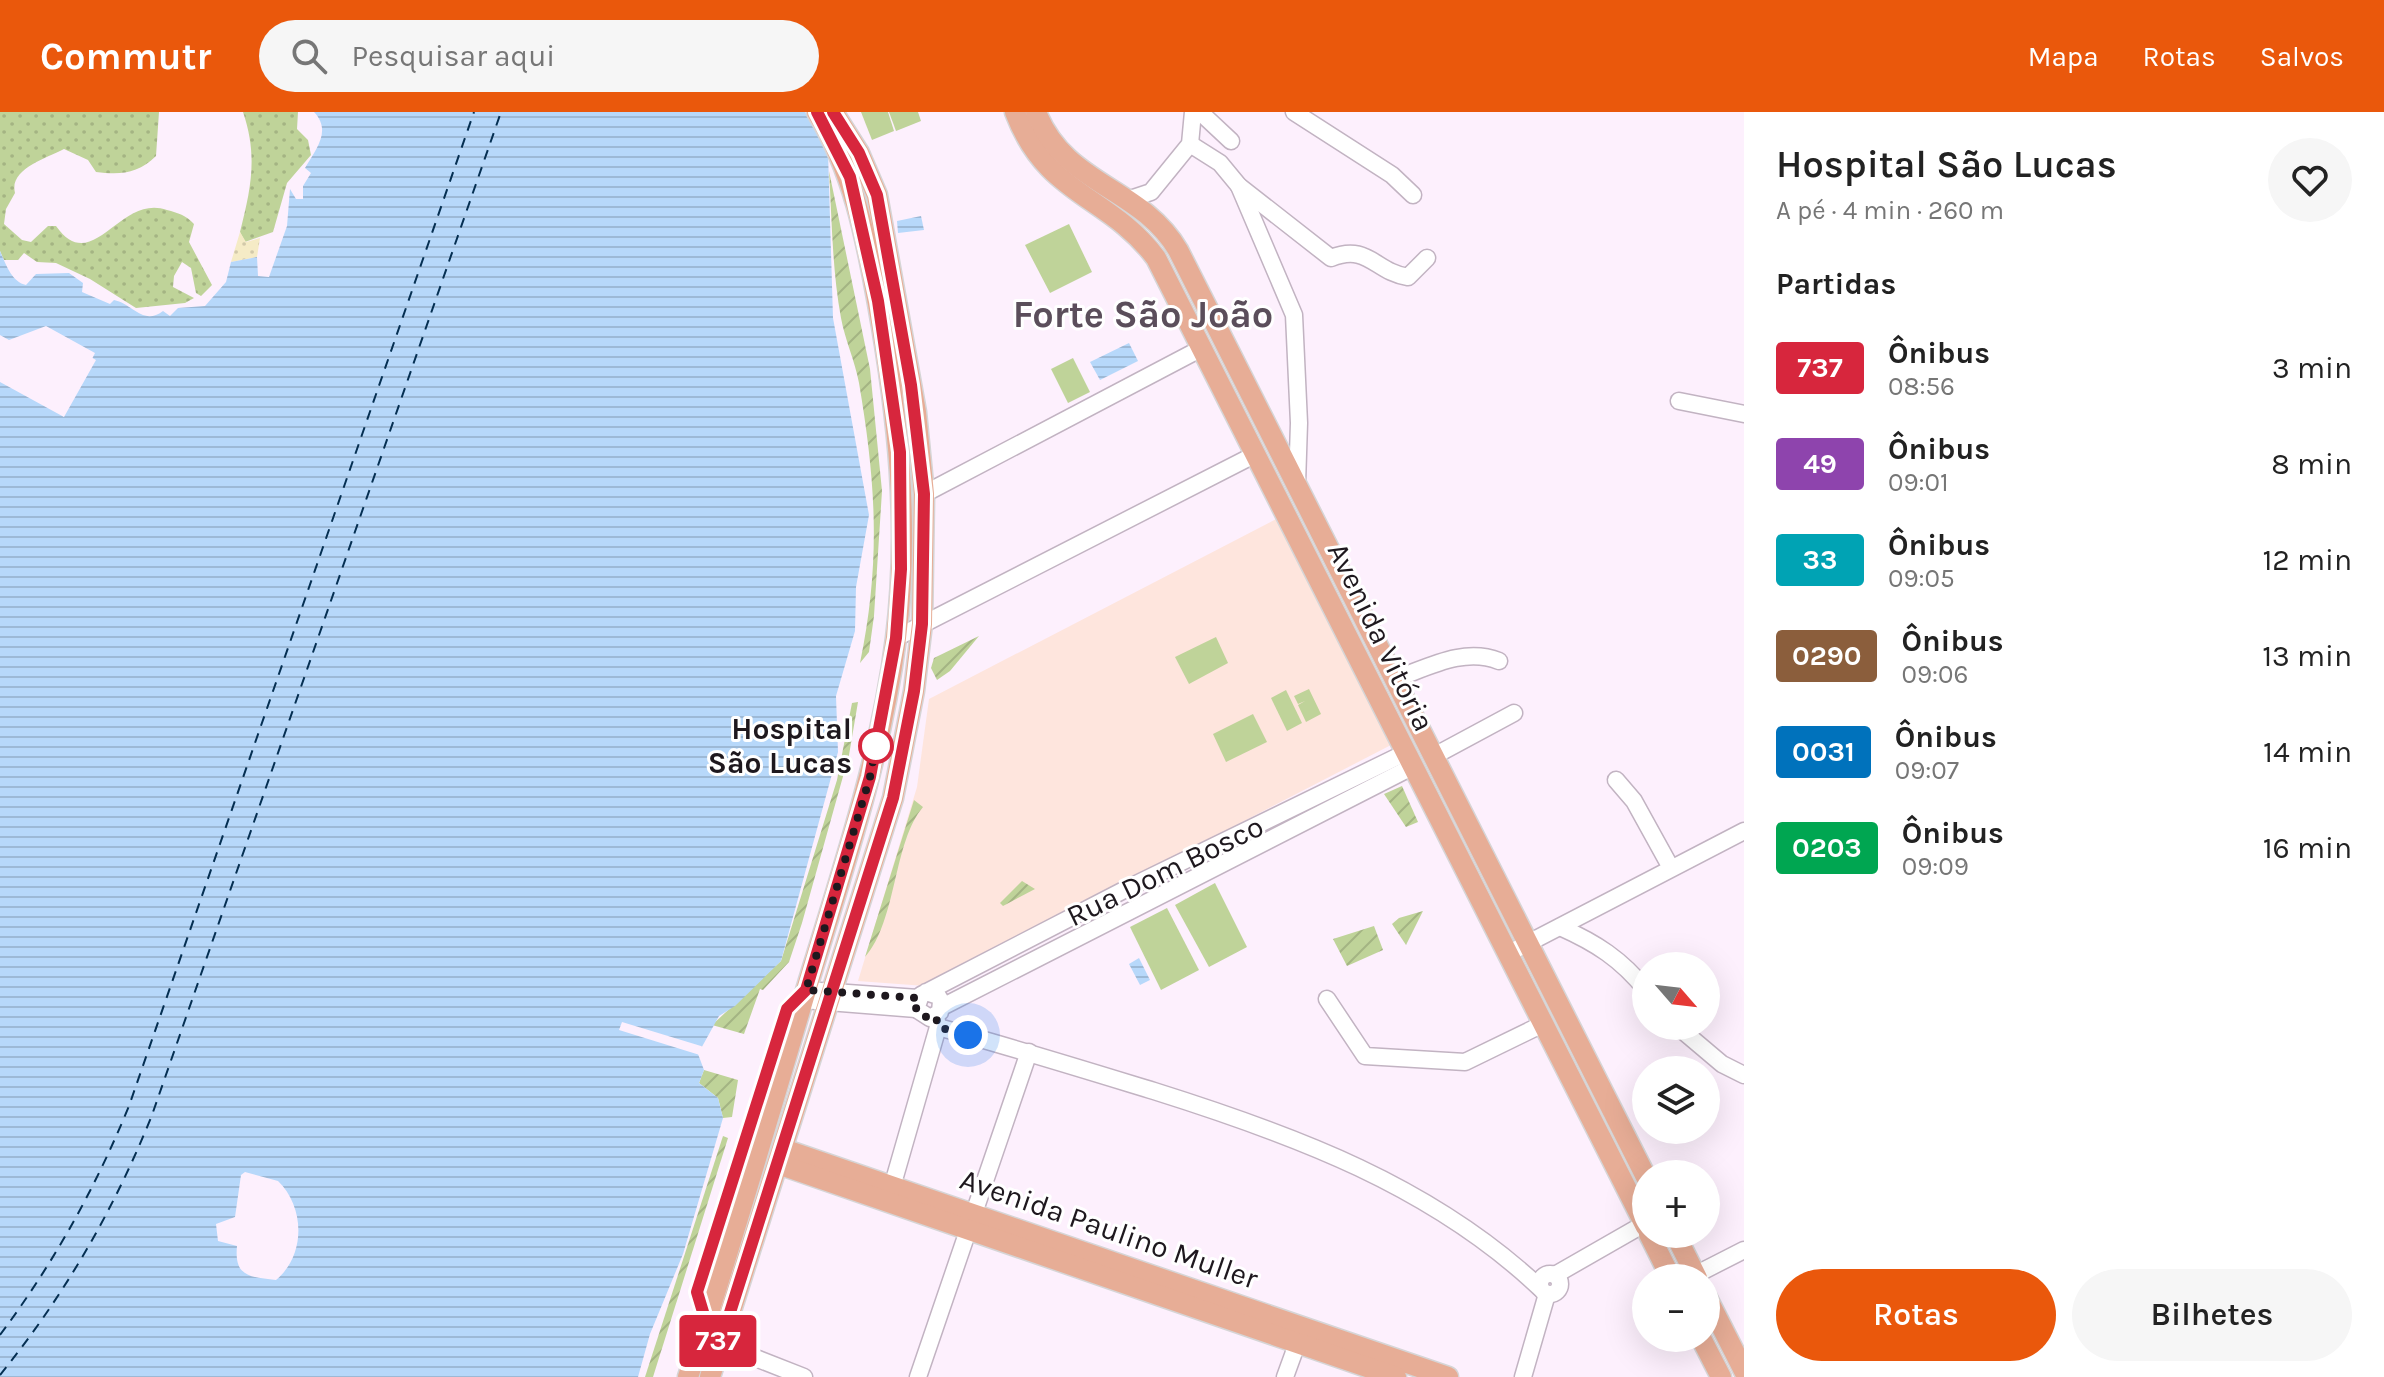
<!DOCTYPE html>
<html lang="pt">
<meta charset="utf-8">
<style>
:root{--surface:#fff;--page:#f6f6f6;--text:#222;--muted:#767676;--accent:#ea580c}
body{margin:0;font-family:Karla,sans-serif;background:var(--page);color:var(--text);height:100vh;display:flex;flex-direction:column;font-size:30px;white-space:nowrap}
*{box-sizing:border-box;margin:0}
p{font-size:26px;color:var(--muted)}
.icon{flex:none;width:44px;height:44px;fill:none;stroke:currentColor;stroke-width:2;stroke-linecap:round;stroke-linejoin:round}
.map{position:relative;flex:1;overflow:hidden}
.details{display:flex;flex-direction:column;background:var(--surface);width:640px}
.details>*{flex:none}
.badge{padding:0 16px;border-radius:6px;font-size:28px;line-height:52px}
.needle{width:52px;rotate:118deg}
.fabs{position:absolute;left:1632px;top:840px;display:grid;gap:16px}
.fabs a{display:grid;place-items:center;width:88px;height:88px;border-radius:50%;background:var(--surface);box-shadow:0 8px 32px #0002;font-size:40px}
.you{position:absolute;width:40px;height:40px;margin:-20px;border:6px solid #fff;border-radius:50%;background:#1a73e8;box-shadow:0 0 0 12px #1a73e833}
.map>.badge{position:absolute;translate:-50% -50%;box-shadow:0 0 0 4px #fff}
h2{padding:0 32px;font-size:30px;line-height:72px}
.round{display:grid;place-items:center;flex:none;width:84px;height:84px;border-radius:42px;background:var(--page)}
.headline{display:flex;align-items:center;justify-content:space-between;height:136px;padding:0 32px}
h1{font-size:38px;font-weight:600;line-height:60px}
.primary-button{display:flex;gap:16px;margin-top:auto;padding:16px 32px}
.primary-button a{flex:1;height:92px;border-radius:48px;background:var(--accent);color:#fff;font-size:32px;font-weight:600;line-height:92px;text-align:center}
.primary-button a+a{background:var(--page);color:var(--text)}
ul{padding:0;list-style:none}
li{display:flex;align-items:center;gap:24px;height:96px;padding:0 32px}
li div{flex:1}
li b{display:block;font-size:30px}
li em{font-style:normal}
li .badge{min-width:88px;font-weight:700;text-align:center}
header{display:flex;align-items:center;gap:48px;box-sizing:border-box;height:112px;padding:0 40px;background:var(--accent);color:#fff}
header strong{font-size:38px}
nav{display:flex;gap:44px;margin-inline-start:auto;font-size:28px}
.search{width:560px;height:72px;background:var(--page);display:flex;align-items:center;gap:20px;box-sizing:border-box;padding:0 28px;border-radius:44px;color:var(--muted);font-size:30px}
main{display:flex;flex:1;min-height:0}
.map>svg:first-child{display:block}
</style>
<header>
<strong>Commutr</strong>
<div class="search"><svg class="icon" aria-label="search" viewBox="0 0 24 24"><circle cx="10" cy="10" r="6"/><path d="M15 15l6 6"/></svg>Pesquisar aqui</div>
<nav><a>Mapa</a><a>Rotas</a><a>Salvos</a></nav>
</header>
<main>
<div class="map">
<svg width="1744" height="1265" viewBox="0 0 1744 1265">
<defs>
<pattern id="grass-dots" width="8" height="8" patternUnits="userSpaceOnUse" patternTransform="scale(2)"><rect width="8" height="8" fill="#bfd399"/><path d="M2 2h.1M6 6h.1" fill="none" stroke="#a4b483" stroke-width="1.8" stroke-linecap="round"/></pattern>
<pattern id="sand-dots" width="8" height="8" patternUnits="userSpaceOnUse" patternTransform="scale(2)"><rect width="8" height="8" fill="#f5ebc6"/><path d="M2 2h.1M6 6h.1" fill="none" stroke="#d2c9aa" stroke-width="1.8" stroke-linecap="round"/></pattern>
<pattern id="garden-furrows" width="10" height="10" patternUnits="userSpaceOnUse" patternTransform="scale(2)"><rect width="10" height="10" fill="#bfd399"/><path d="M-1 1l2-2M0 10L10 0M9 11l2-2" fill="none" stroke="#a4b483"/></pattern>
<pattern id="water-rules" width="6" height="5" patternUnits="userSpaceOnUse" patternTransform="scale(2)"><rect width="6" height="5" fill="#b7d8fa"/><path d="M0 2.5h6" fill="none" stroke="#9db9d6"/></pattern>
</defs>
<rect width="100%" height="100%" fill="#fdf0fd"/>
<!-- education -->
<polygon fill="#fee5dd" points="1280,405 1391,633 925,874 858,869 917,675 929,587"/>
<!-- grass -->
<g fill="url(#grass-dots)">
<path d="M0 0H159L156 44C138 62 120 63 96 60L88 48 64 37C45 47 9 57 15 81L6 97 4 112 22 128 31 130 48 114H56C93 166 119 81 167 98 178 101 186 103 194 112L189 130 212 173 201 184 196 181 191 156 182 150 174 164 173 175 194 186 185 191 136 196 90 167 56 151 37 150 24 141 18 148H4L0 139Z"/>
<path d="M243 0H298L297 17 308 28 311 43 287 71 273 120 245 130 240 120C251 76 258 44 243 0Z"/>
</g>
<!-- sand -->
<polygon fill="url(#sand-dots)" points="240,120 246,130 260,126 257,145 231,150"/>
<!-- garden -->
<g fill="url(#garden-furrows)">
<path d="M829 59 870 257 882 379 874 504 869 540 860 551C881 450 876 371 859 271 855 249 845 228 841 206 832 157 832 108 829 59Z"/>
<polygon points="979,524 950,559 937,568 931,556 934,546"/>
<polygon points="858,590 849,643 802,811 789,850 763,878 760,877 744,922 712,913 781,849 837,668 852,591"/>
<polygon points="1402,674 1418,710 1406,715 1384,682"/>
<path d="M914 688 923 695C893 730 897 809 865 845Z"/>
<polygon points="1022,769 1035,777 1003,794 1000,791"/>
<polygon points="1423,799 1406,833 1392,812 1399,806"/>
<polygon points="1374,814 1383,838 1347,854 1333,827"/>
<polygon points="704,958 738,968 732,1005 723,1006 718,986 699,971"/>
<polygon points="723,1024 728,1026 653,1265 645,1265"/>
</g>
<!-- pitch -->
<g fill="#bfd399">
<polygon points="861,0 888,0 894,19 872,28"/>
<polygon points="889,0 918,0 921,9 896,19"/>
<polygon points="1069,112 1092,160 1050,181 1025,133"/>
<polygon points="1073,246 1090,280 1068,291 1051,257"/>
<polygon points="1216,525 1228,551 1189,572 1175,545"/>
<polygon points="1309,577 1321,602 1306,610 1298,593 1305,589 1298,592 1294,584"/>
<polygon points="1286,578 1302,611 1287,619 1271,586"/>
<polygon points="1253,602 1267,630 1226,650 1213,622"/>
<polygon points="1215,771 1247,835 1209,855 1175,793"/>
<polygon points="1167,796 1199,858 1161,878 1130,815"/>
</g>
<!-- water -->
<g fill="url(#water-rules)" fill-rule="evenodd">
<path d="M314 0H805L828 40 833 206 869 403 856 475 855 519 836 584 838 640 781 849 735 894 719 904 698 942 704 958 699 971 718 986 723 1006 683 1142 650 1222 638 1265H0V270L64 305 96 248 50 222 12 231 0 225V139C6 153 12 170 26 173L36 162 69 161 83 171 82 180 110 192 114 188C133 192 143 214 163 199L170 204 178 196 205 194 226 170 231 150 257 145 258 164 269 165 287 114 290 77 296 87H303V74L311 61 305 56C316 37 332 19 314 0ZM245 1060 278 1069C305 1095 306 1143 276 1168 250 1165 234 1165 237 1134L218 1129 216 1112 235 1105 241 1063Z"/>
<polygon points="921,104 924,118 898,121 897,109"/>
<polygon points="1129,231 1138,249 1100,268 1090,250"/>
<polygon points="1139,846 1150,868 1140,873 1129,852"/>
</g>
<!-- pier -->
<g fill="#fdf0fd">
<polygon points="46,214 95,241 91,249 49,226 13,235 0,229 0,223 9,228"/>
<polygon points="89,253 62,303 0,269 2,266 63,300"/>
<polygon points="622,910 701,934 704,935 703,944 619,918"/>
</g>
<g fill="none" stroke-linecap="round" stroke-linejoin="round">
<!-- ferry -->
<g stroke="#052f52" stroke-width="2" stroke-dasharray="10 8" stroke-linecap="butt">
<path d="M0 1223C53 1152 95 1077 129 994L474 0"/>
<path d="M0 1263C64 1184 114 1098 152 1003L501 0"/>
</g>
<defs>
<g id="minor">
<polyline points="1200,0 1231,29"/>
<polyline points="1294,0 1392,63 1413,83"/>
<path d="M1190 32 1220 51 1239 74 1331 146C1368 131 1375 160 1408 165L1427 146"/>
<polyline points="1239,74 1294,203 1299,311 1297,372"/>
<polyline points="1127,88 1151,80 1190,32 1193,0"/>
<polyline points="1679,289 1744,302"/>
<polyline points="924,382 1202,236"/>
<polyline points="896,526 1256,342"/>
<path d="M1395 567C1429 555 1464 535 1499 549"/>
<polyline points="1434,644 1514,601"/>
<polyline points="1616,668 1634,689 1671,756"/>
<path d="M1560 815C1596 831 1621 847 1646 878"/>
<polyline points="1507,842 1744,719"/>
<polyline points="806,878 918,886"/>
<polyline points="926,880 938,884 941,889 940,900 930,906 916,897 921,883 1124,778 1405,641"/>
<polyline points="1327,887 1365,944 1465,950 1543,912"/>
<polyline points="803,888 916,897"/>
<polyline points="942,895 1412,655"/>
<path d="M936 904 938 915C1011 935 1082 957 1154 979 1294 1023 1432 1074 1540 1176"/>
<polyline points="1677,914 1722,952 1744,963"/>
<polyline points="892,1075 938,915"/>
<circle cx="1550" cy="1172" r="10"/>
<polyline points="1555,1163 1644,1112"/>
<polyline points="1695,1163 1744,1138"/>
<polyline points="714,1222 720,1232 804,1265"/>
<polyline points="918,1265 1029,940"/>
<polyline points="1285,1265 1297,1232"/>
<polyline points="1523,1265 1547,1182"/>
</g>
<g id="major">
<path d="M1015 0C1047 85 1108 82 1156 146L1646 1115"/>
<path d="M1036 0C1065 74 1140 74 1178 138L1646 1065"/>
<polyline points="783,1037 1448,1265"/>
<polyline points="778,1052 1396,1265"/>
<polyline points="1649,1122 1671,1166"/>
<polyline points="1675,1122 1697,1166"/>
<polyline points="1706,1184 1744,1259"/>
<polyline points="1701,1226 1721,1265"/>
<path d="M688 1265C731 1136 768 1005 807 875 842 760 881 646 896 526 910 414 898 303 878 192 866 125 853 59 817 0"/>
<polyline points="710,1265 893,686 914,579 922,512 924,382 916,300 877,83 859,41 833,0"/>
</g>
</defs>
<!-- minor casing -->
<use href="#minor" stroke="#c2b3c2" stroke-width="19"/>
<!-- major casing -->
<use href="#major" stroke="#d6d5d6" stroke-width="23"/>
<!-- minor -->
<use href="#minor" stroke="#fff" stroke-width="16"/>
<!-- major -->
<use href="#major" stroke="#e7ad96" stroke-width="20"/>
</g>
<g fill="none" stroke-linecap="round" stroke-linejoin="round">
<defs>
<polyline id="line" points="817,0 850,65 878,189 900,340 901,457 896,526 870,665 806,878 787,897 697,1180 706,1210 720,1232 893,686 914,579 922,512 924,382 911,273 877,83 859,41 833,0"/>
</defs>
<!-- line casing -->
<use href="#line" stroke="#fff" stroke-width="18"/>
<!-- line -->
<use href="#line" stroke="#d7263d" stroke-width="12"/>
<!-- walk -->
<polyline stroke="#1e181e" stroke-width="8" stroke-dasharray="0 14.4" points="876,634 877,628 870,665 806,878 918,886 916,897 923,905 936,904 938,915 968,923"/>
</g>
<!-- markers -->
<circle fill="#fff" stroke="#d7263d" stroke-width="4" cx="876" cy="634" r="16"/>
<g text-anchor="middle" stroke-width="6" stroke-linejoin="round" paint-order="stroke">
<!-- street labels -->
<g font-size="30" fill="#1e181e" stroke="#fff">
<text transform="translate(1381 525) rotate(64)" y="10">Avenida Vitória</text>
<text transform="translate(1165 759) rotate(-26)" y="10">Rua Dom Bosco</text>
<text transform="translate(1109 1117) rotate(19)" y="10">Avenida Paulino Muller</text>
</g>
<!-- stop labels -->
<g font-size="30" font-weight="bold" fill="#1e181e" stroke="#fff" text-anchor="end">
<text x="852" y="627">Hospital<tspan x="852" dy="34">São Lucas</tspan></text>
</g>
<!-- district labels -->
<g font-size="38" font-weight="bold" fill="#5b4e5b" stroke="#fff">
<text x="1143" y="215">Forte São João</text>
</g>
</g>
</svg>
<div class="fabs">
<a><svg class="needle" viewBox="-14 -14 28 28"><path d="M0-13l5 13h-10z" fill="#e53935"/><path d="M0 13l5-13h-10z" fill="#767676"/></svg></a>
<a><svg class="icon" aria-label="layers" viewBox="0 0 24 24"><path d="M12 4l9 5-9 5-9-5zM3 14l9 5 9-5"/></svg></a>
<a>+</a>
<a>−</a>
</div>
<div class="you" style="left:968px;top:923px"></div>
<b class="badge" style="left:718px;top:1229px;background:#d7263d;color:#fff">737</b>
</div>
<section class="details">
<div class="headline"><div><h1>Hospital São Lucas</h1><p>A pé · 4 min · 260 m</p></div><a class="round"><svg class="icon" aria-label="heart" viewBox="0 0 24 24"><path d="M12 20l-8-8c-3-5 5-10 8-4 3-6 11-1 8 4z"/></svg></a></div>
<h2>Partidas</h2>
<ul>
<li><span class="badge" style="background:#d7263d;color:#fff">737</span><div><b>Ônibus</b><p>08:56</p></div><em>3 min</em></li>
<li><span class="badge" style="background:#8e44ad;color:#fff">49</span><div><b>Ônibus</b><p>09:01</p></div><em>8 min</em></li>
<li><span class="badge" style="background:#00a3b4;color:#fff">33</span><div><b>Ônibus</b><p>09:05</p></div><em>12 min</em></li>
<li><span class="badge" style="background:#8b5e3c;color:#fff">0290</span><div><b>Ônibus</b><p>09:06</p></div><em>13 min</em></li>
<li><span class="badge" style="background:#0072bc;color:#fff">0031</span><div><b>Ônibus</b><p>09:07</p></div><em>14 min</em></li>
<li><span class="badge" style="background:#00a651;color:#fff">0203</span><div><b>Ônibus</b><p>09:09</p></div><em>16 min</em></li>
</ul>
<div class="primary-button"><a>Rotas</a><a>Bilhetes</a></div>
</section>
</main>
